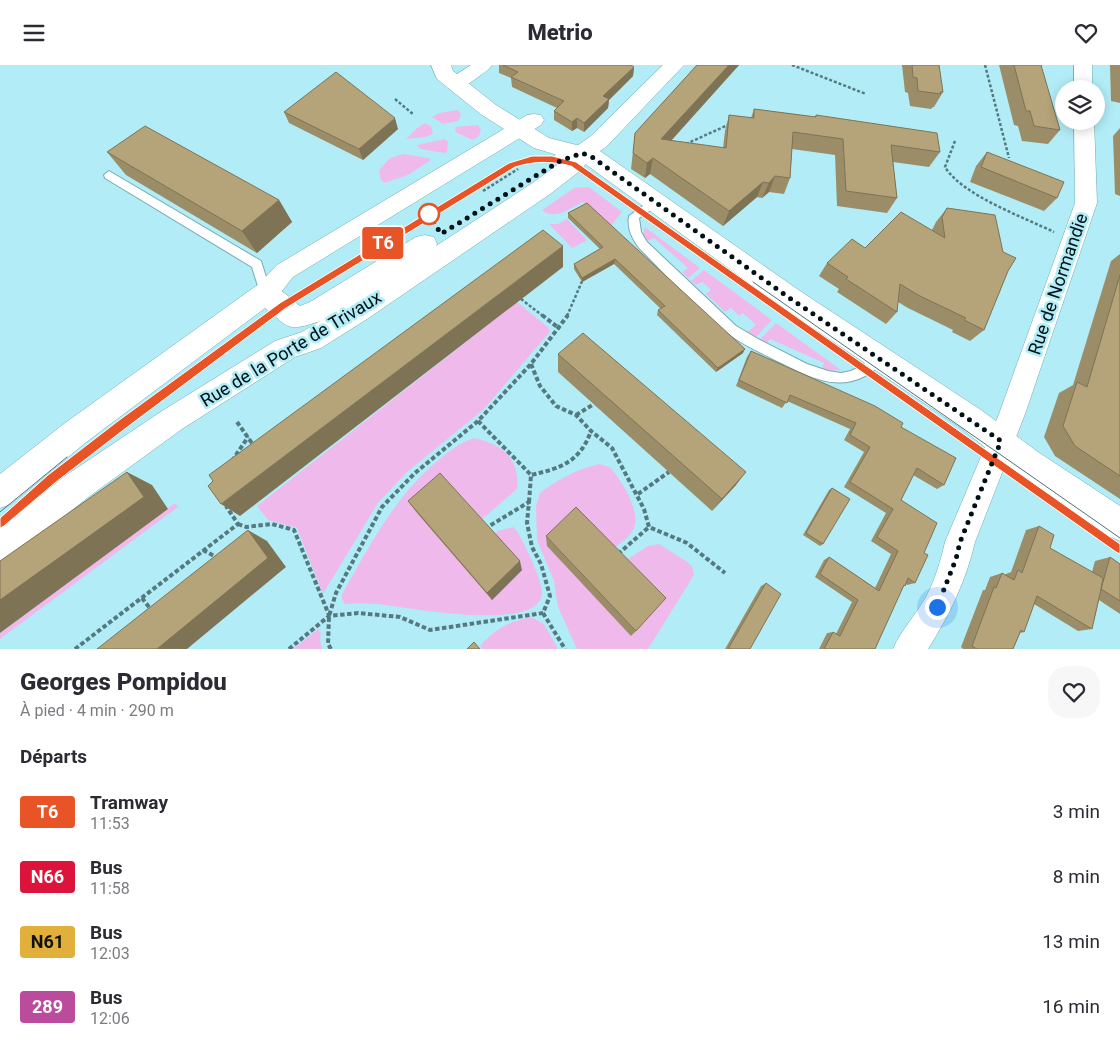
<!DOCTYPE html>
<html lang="fr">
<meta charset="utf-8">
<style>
:root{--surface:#fff;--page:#f7f7f7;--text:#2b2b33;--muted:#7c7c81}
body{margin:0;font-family:Roboto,sans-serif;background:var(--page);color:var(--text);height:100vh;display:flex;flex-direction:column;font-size:19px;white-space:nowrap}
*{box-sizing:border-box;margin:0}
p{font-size:16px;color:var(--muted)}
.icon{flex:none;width:28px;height:28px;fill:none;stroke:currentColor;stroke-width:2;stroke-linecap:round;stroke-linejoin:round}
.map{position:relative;height:584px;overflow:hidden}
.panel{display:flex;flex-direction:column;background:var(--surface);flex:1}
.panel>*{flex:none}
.badge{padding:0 10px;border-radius:4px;font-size:18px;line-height:32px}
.buttons{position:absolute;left:1055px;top:15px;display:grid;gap:10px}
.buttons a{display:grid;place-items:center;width:50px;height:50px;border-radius:50%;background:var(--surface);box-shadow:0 2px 12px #0003;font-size:25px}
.you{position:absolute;width:25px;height:25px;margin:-12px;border:4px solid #fff;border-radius:50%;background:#1a73e8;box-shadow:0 0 0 8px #1a73e833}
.map>.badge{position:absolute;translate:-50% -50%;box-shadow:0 0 0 2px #fff}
h2{padding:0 20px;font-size:19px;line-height:45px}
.round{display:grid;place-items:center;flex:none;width:52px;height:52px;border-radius:20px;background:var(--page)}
.headline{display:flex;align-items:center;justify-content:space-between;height:85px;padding:0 20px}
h1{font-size:24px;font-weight:800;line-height:38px}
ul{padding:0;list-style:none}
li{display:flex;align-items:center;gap:15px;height:65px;padding:0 20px}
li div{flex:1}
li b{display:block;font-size:19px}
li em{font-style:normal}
li .badge{min-width:55px;font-weight:700;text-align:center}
header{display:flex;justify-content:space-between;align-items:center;height:65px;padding:0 20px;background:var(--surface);font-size:22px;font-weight:800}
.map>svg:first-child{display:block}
</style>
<header><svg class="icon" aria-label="menu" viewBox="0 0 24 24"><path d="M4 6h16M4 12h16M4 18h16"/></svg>Metrio<svg class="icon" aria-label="heart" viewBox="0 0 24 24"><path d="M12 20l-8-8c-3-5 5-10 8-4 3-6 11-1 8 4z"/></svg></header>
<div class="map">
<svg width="1120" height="584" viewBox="0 0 1120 584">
<rect width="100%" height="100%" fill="#b2edf7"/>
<!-- green -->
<g fill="#efbaeb">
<polygon points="458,45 461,50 458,56 443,59 432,52 439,48"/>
<polygon points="425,58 431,61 433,69 425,72 406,74 417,63"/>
<polygon points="478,60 481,65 479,71 473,75 455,67 456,62"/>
<polygon points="445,74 448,77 447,87 444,88 420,84 417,80"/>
<polygon points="404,89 428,93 431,95 408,110 384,118 381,115 379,105 390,93"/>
<path d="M589 122 622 147 610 162 583 137C570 143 555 156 542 145L574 123Z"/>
<polygon points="567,154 587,175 572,183 549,159 558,159"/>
<polygon points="645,162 700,203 688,213 682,207 688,203 654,173 648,176 643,170"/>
<polygon points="704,205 772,255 755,273 747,267 756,260 743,248 739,251 731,243 725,247 706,229 711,225 702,217 696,220 691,216"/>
<polygon points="517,237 548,262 550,266 548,269 483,345 407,407 378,438 323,529 297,463 268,455 257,441"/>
<polygon points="776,258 837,302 841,305 823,306 822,303 824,298 770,274 766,280 761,273"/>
<path d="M474 373C502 379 520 393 517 424L479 457 492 471 498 466 513 462 517 466C523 476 544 518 542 529 538 569 401 541 376 539 366 538 355 538 345 539L342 534V529C370 480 396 429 441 393 451 385 461 377 474 373Z"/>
<path d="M599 399 610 402C621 415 641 445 634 463 630 473 616 481 608 487L620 499 648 481 659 479 686 496 692 501 694 510 648 584H577L558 542 554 516 537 475 536 441 540 428C557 415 577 404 599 399Z"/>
<polygon points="175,438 178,442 0,574 0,568"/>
<path d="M531 552 544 559 558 584H482L480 581C495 564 508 557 531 552Z"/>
<polygon points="318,564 321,567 320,575 322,584 293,584"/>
</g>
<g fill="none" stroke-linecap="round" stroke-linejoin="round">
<defs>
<g id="service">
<polygon points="109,106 261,196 271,228 269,231 261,231 252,202 105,113 104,110"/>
<path d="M654 133 658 134 659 137 658 140 639 153 641 167 647 177 736 261 758 274 807 299 828 306 841 308 851 306 861 301 878 288 882 289 884 293C881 300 872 307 865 311 833 328 803 308 773 294 758 286 743 280 730 270 696 245 669 212 639 183 632 173 627 164 629 151Z"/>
</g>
<g id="minor">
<path d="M471 0H492L489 4C477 12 463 27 448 23L446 19 448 15Z"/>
<rect x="1074" y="0" width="18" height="24"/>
<path d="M534 49 541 50 544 55 541 60 293 212C282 225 275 241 257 235L253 228 257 221 277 200 527 50Z"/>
<path d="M1074 56H1094L1097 138 1025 349 975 477C966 516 949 551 928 584H893C901 565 916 550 926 532 935 515 941 495 945 477L999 349 1075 138Z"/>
</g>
<path id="tertiary" d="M663 0H684L607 81 590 93 581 105 550 129 367 254 321 283 295 292 182 364 87 433 11 494 0 499V462L65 411 162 346 275 276 302 267 320 256C287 267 291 264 265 243L85 378 11 439 0 443V409L65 358 256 221C274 215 286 230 300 241L310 237 416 172 425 170 434 172 437 179 436 181 534 117 557 100 553 94 556 88 574 83 591 71Z"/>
<polygon id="secondary" points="431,0 451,0 453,6 496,40 549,73 600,86 800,226 981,345 1038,387 1120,441 1120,476 1109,471 1016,407 961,363 782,242 584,98 534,83 482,50 437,14"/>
</defs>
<!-- service casing -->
<use href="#service" stroke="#72abb4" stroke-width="2"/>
<!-- minor casing -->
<use href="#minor" stroke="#72abb4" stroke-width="1"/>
<!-- tertiary casing -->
<use href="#tertiary" stroke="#72abb4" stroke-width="1"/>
<!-- secondary casing -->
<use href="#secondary" stroke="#72abb4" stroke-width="1"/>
<!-- path-far1 -->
<g stroke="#54797f" stroke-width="2.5" stroke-dasharray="3 2" stroke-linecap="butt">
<polyline points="792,0 866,29"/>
<polyline points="985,0 1009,93"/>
<polyline points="395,34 414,50"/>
<path d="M955 76 945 102C962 130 1023 152 1054 167"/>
<polyline points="686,79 730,59"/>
<polyline points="483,126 518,104"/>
<polyline points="521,234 543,251"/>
<polyline points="567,251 583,214"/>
</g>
<!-- path -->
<g stroke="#54797f" stroke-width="4" stroke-dasharray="4.5 2.5" stroke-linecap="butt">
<polyline points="542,250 560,264"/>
<polyline points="531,299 540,321 556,341 576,350 591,366 612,383 644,444 649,462 687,478 725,508"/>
<polyline points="576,350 594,339"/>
<polyline points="478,356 531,410"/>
<polyline points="237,357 254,381"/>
<polyline points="232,396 248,372"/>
<polyline points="638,429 669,407"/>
<path d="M529 437 531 410C561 403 580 397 591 366"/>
<polyline points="238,459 246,462 272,459 294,465 329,550"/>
<polyline points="203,485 218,493"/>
<polyline points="618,489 649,462"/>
<polyline points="142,533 152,546"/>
<polyline points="543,548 565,584"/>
<polyline points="75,584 238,459 226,441"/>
<polyline points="289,584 329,551 358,548 400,552 430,565 543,548 550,531 541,499 532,482 527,458 529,437 486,463"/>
<polyline points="331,584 328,579 329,551 336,528 382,442 415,408 478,356 531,299 568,250"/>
</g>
<!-- service -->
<use href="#service" fill="#fff" fill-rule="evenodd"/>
<!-- minor -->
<use href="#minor" fill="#fff" fill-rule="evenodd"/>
<!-- tertiary -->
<use href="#tertiary" fill="#fff" fill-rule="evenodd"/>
<!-- secondary -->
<use href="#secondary" fill="#fff" fill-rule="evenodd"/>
<!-- tram -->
<g stroke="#4e7278" stroke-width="1">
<polyline points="753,217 1120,473"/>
<polyline points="0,447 67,392"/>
<polyline points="0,457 121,359 184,312 312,222 378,180 512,100 542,94 573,99 1120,483"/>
</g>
</g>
<!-- wall -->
<g fill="#9c8d69">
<polygon points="499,0 631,0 634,2 633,11 609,35 608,43 584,67 577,63 572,66 554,55 554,46 557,43 512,22 511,13 499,8"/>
<polygon points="697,0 739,0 671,76 723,83 725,66 729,50 751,53 754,44 815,52 816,50 940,87 929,102 893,97 897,133 887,148 837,141 835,90 792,84 790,113 784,129 769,127 762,133 757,132 723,161 650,109 645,113 631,104 635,68"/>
<polygon points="902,0 939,0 943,27 934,42 933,42 931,44 910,41 908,28 905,27"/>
<polygon points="999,0 1041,0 1060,65 1048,79 1022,76 1018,61 1014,60"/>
<polygon points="1110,0 1120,0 1120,38 1111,36"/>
<polygon points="284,47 398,64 363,95 289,58"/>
<polygon points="1120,63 1120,131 1115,129 1113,71"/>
<polygon points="107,87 279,135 292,157 257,188 126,110"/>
<polygon points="987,87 1057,133 1044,146 970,117 976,101"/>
<polygon points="947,143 1003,187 1008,206 984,265 970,276 952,267 953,265 908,243 898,237 897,247 886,259 837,227 839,224 819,211 827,198 865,183 932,165 936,157"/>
<polygon points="568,148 743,288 716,307 657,250 658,245 661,244 614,199 582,217 574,204 574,199 600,184 568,153"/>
<polygon points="1120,189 1120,434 1055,391 1044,372 1059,328 1073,320 1111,196"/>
<polygon points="751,286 901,362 944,420 937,424 913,410 901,435 924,488 915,518 907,520 906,519 905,521 903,521 875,584 819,584 827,568 833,567 836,569 852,537 815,512 824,495 829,492 875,523 891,489 871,476 886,448 844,422 864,387 844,375 850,364 787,336 782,343 736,321 747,292"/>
<polygon points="558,289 736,420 712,446 558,307"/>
<polygon points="832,423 823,479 820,481 803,470 829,425"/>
<polygon points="408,436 522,505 492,535 417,448"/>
<polygon points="1039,461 1050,483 1092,507 1095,496 1110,492 1120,499 1120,549 1099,535 1092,564 1078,566 1034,539 1024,567 1020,568 1013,584 963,584 961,582 983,525 985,525 990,512 1002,508 1005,510 1006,509 1011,507 1026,465"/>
<polygon points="546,471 636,566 631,571 547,481"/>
<polygon points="766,518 750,584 725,584 761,521"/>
</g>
<!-- shaded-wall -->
<g fill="#7f7355">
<polygon points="729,0 739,0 658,90 661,74"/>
<polygon points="634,2 633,11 609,35 608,43 584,67 584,58 603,31"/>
<polygon points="395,53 398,64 363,95 359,84"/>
<polygon points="577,53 577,63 572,66 572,57"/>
<polygon points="653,93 650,109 645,113 647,98"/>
<polygon points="775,111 769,127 762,133 769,118"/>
<polygon points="763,117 757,132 723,161 729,146"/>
<polygon points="279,135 292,157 257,188 242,166"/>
<polygon points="563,181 563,202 240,451 221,439"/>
<polygon points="615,194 614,199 582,217 582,213"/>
<polygon points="745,284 743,288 716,307 718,303"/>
<polygon points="127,407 152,420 168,444 0,568 0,535"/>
<polygon points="746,407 736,420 712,446 722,434"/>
<polygon points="248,465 267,476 286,502 187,584 157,584"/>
<polygon points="520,496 522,505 492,535 487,528"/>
</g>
<!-- building -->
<g fill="#b5a47a" stroke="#7f7355">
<polygon points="503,0 631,0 634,2 603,31 609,34 584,58 577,53 572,57 554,46 564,36 511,12 518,7"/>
<polygon points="697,0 729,0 661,74 726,83 729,50 754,53 754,44 816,52 816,50 937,68 940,87 891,80 897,133 846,126 843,74 793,67 790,113 775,111 769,118 763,117 729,146 653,93 647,98 633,88 635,68"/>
<polygon points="912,0 939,0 943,27 940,27 941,29 918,26 917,13 913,12"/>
<polygon points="1014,0 1041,0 1060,65 1034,61 1030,46 1026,46"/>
<polygon points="336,7 395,53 359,84 284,47"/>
<polygon points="145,61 279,135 242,166 107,87"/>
<polygon points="987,87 1064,117 1057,133 981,102"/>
<polygon points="587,138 745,284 718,303 658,245 665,241 615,194 582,213 574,199 603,182 568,148"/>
<polygon points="947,143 995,150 1003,187 1016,193 1008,206 984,265 964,255 966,253 918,230 900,219 897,247 846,214 848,212 827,198 852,174 865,183 901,147 945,173 942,152"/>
<polygon points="543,165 563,181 221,439 208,421 213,416 209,410"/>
<polygon points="1120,210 1120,411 1075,381 1063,361 1077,317 1087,322"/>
<polygon points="583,268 746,407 722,434 558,289"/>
<polygon points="751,286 875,341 903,358 901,362 956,393 944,420 917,403 901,435 937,458 924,488 928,490 915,518 908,513 905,521 904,520 875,584 824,584 833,567 840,571 858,535 820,509 829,492 879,526 898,486 877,472 893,444 850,417 870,382 850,370 856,358 790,330 787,338 739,315"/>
<polygon points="127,407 144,432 0,535 0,496"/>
<polygon points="440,408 520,496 487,528 408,436"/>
<polygon points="832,423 850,434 823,479 806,468"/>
<polygon points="576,442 666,533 636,566 546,471"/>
<polygon points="1039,461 1054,470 1050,483 1103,513 1101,524 1110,492 1120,499 1120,536 1101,524 1092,564 1037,531 1024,567 1021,565 1013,584 977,584 972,581 994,522 996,523 1002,508 1014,515 1018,505 1022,508"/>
<polygon points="248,465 268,493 157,584 97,584"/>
<polygon points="766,518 781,529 750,584 728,584"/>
<polygon points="474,577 480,584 467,584"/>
</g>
<!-- line -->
<path fill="#e85426" stroke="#fff" d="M532 91H552L576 97 1120 479V489L1116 487 571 101C551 96 535 96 515 102L286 243 126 363 56 417 4 461 0 463V453L48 410 118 356 280 238 509 98Z"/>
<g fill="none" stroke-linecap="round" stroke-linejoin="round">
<!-- walk -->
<polyline stroke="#001115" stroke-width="5" stroke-dasharray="0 9" points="429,149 441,169 560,96 582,88 592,92 791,234 1001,376 960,477 956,494 937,542"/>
</g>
<!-- markers -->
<circle fill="#fff" stroke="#e85426" stroke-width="2.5" cx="429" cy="149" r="10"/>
<g text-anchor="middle" stroke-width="5" stroke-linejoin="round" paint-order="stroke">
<!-- street labels -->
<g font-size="18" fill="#001115" stroke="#b2edf7">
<text transform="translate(1058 219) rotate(-71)" y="6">Rue de Normandie</text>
<text transform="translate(291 284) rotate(-31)" y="6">Rue de la Porte de Trivaux</text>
</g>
</g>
</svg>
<div class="buttons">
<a><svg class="icon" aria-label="layers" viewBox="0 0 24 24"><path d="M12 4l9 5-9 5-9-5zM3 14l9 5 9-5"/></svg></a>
</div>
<div class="you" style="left:937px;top:542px"></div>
<b class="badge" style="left:383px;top:178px;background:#e85426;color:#fff">T6</b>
</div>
<section class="panel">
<div class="headline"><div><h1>Georges Pompidou</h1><p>À pied · 4 min · 290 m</p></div><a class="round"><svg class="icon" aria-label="heart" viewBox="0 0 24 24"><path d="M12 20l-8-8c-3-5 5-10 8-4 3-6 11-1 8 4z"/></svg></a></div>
<h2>Départs</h2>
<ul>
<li><span class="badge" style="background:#e85426;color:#fff">T6</span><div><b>Tramway</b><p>11:53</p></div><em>3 min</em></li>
<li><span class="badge" style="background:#dc143c;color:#fff">N66</span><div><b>Bus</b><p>11:58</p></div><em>8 min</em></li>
<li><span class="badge" style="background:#e0b03a;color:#111">N61</span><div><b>Bus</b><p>12:03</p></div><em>13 min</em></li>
<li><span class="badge" style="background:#bb4b9c;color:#fff">289</span><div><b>Bus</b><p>12:06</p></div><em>16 min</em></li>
</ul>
</section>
